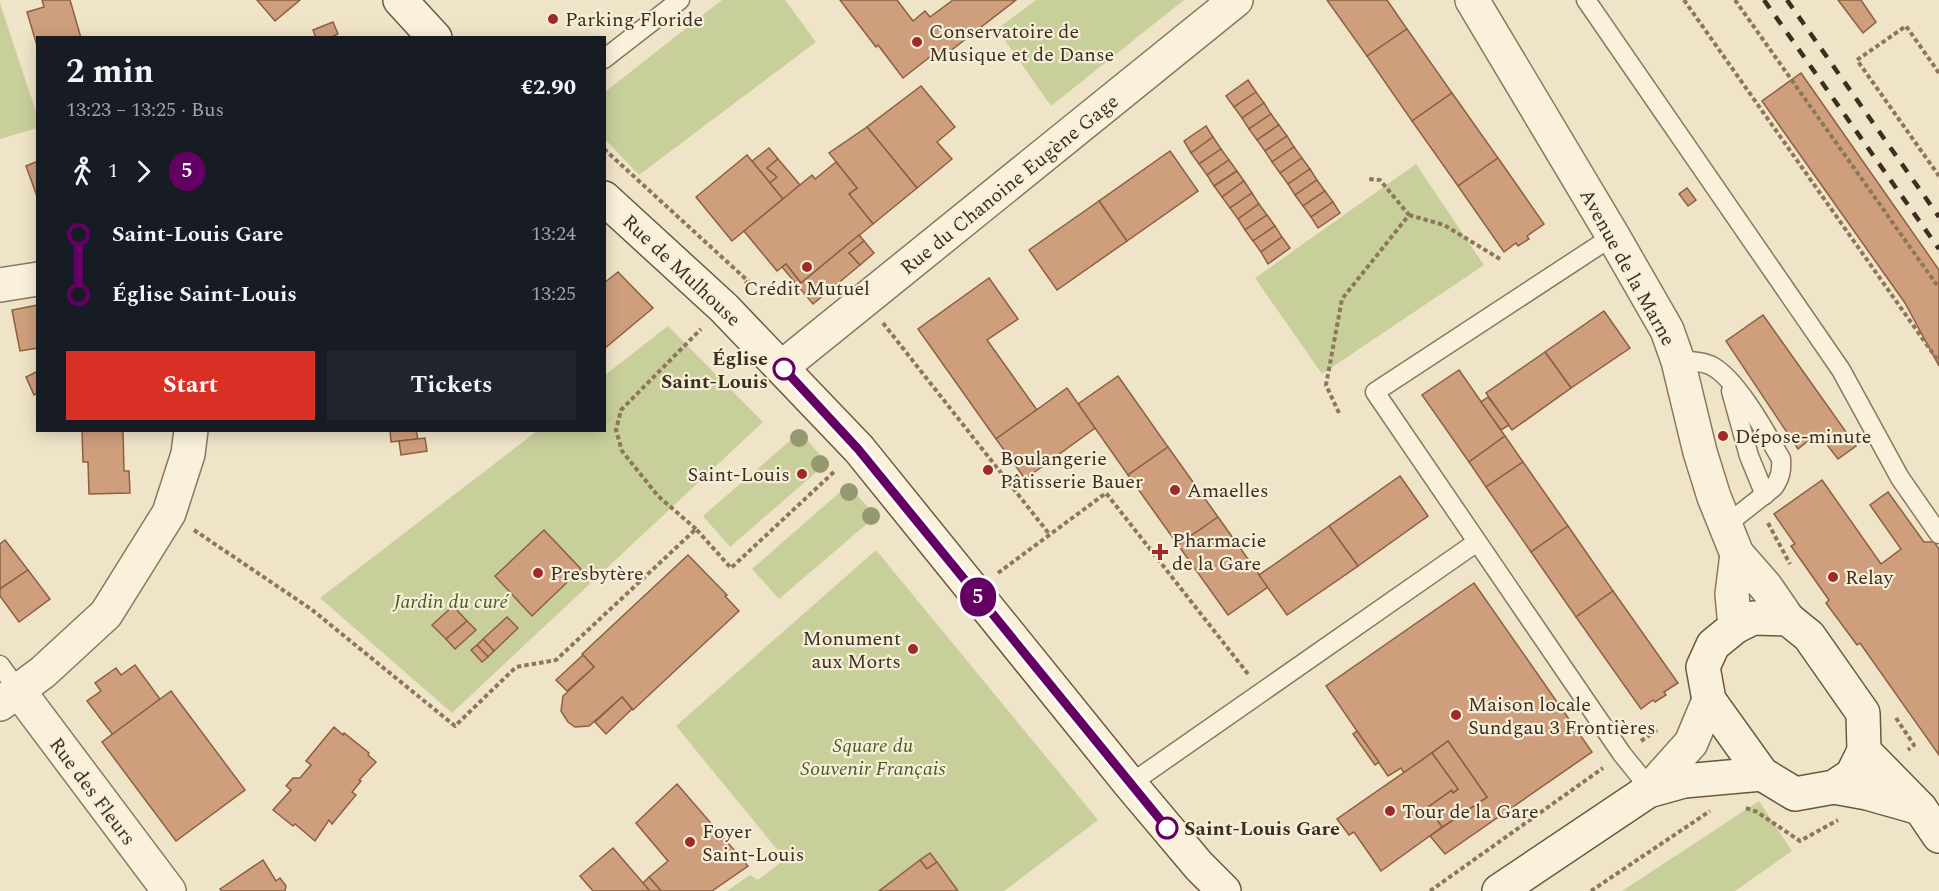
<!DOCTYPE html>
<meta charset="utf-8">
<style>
:root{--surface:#171b24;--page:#20242c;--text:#f1f3f6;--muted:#9ea1a6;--accent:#d93025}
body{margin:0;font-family:Spectral,serif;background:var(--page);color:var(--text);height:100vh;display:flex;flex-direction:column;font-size:22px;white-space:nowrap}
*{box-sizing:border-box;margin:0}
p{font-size:20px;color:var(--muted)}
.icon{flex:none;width:33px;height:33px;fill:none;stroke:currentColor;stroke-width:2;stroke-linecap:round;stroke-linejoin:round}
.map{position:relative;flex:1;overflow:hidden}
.side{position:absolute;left:36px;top:36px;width:570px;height:396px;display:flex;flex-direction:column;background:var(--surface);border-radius:0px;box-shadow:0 3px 15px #0003}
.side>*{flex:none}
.badge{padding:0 12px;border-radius:20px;font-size:21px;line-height:39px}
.map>.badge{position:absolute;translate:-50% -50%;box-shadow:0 0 0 3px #fff}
.legs{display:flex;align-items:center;gap:9px;height:66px;padding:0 30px;font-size:20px}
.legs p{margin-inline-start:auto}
.headline{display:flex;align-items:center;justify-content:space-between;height:102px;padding:0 30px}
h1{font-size:33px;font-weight:700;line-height:45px}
.primary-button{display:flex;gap:12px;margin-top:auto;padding:12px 30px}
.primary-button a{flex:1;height:69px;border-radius:0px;background:var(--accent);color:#fff;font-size:24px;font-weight:700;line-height:69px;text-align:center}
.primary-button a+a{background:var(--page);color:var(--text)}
ul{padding:0 30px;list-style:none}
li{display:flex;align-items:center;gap:21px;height:60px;font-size:22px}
li i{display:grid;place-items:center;width:9px;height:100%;margin:0 8px;background:currentColor}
li i::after{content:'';width:15px;height:15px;margin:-8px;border:4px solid;border-radius:50%;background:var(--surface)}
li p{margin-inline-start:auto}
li:first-child i{background:linear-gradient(#0000 50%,currentColor 0)}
li:last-child i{background:linear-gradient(currentColor 50%,#0000 0)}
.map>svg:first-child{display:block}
</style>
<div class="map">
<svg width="1939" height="891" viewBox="0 0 1939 891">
<rect width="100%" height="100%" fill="#f0e4c8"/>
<!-- green -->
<g fill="#c9cf9b">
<polygon points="722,0 785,0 816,42 639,175 605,139 605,92"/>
<polygon points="1036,0 1184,0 1051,106 997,29"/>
<polygon points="0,3 38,118 37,128 0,139"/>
<polygon points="1416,164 1484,265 1322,374 1255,278"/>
<polygon points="668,326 763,422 452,713 320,598 537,431 604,430 605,375"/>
<polygon points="800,432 827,463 730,547 703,516"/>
<polygon points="848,485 876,516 779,599 752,569"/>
<polygon points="876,550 1098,820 1004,891 727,891 750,875 758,880 785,859 676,726"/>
<polygon points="1759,801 1792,851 1735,891 1622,891"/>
</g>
<!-- building -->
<g fill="#cf9f7d" stroke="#8d5f41" stroke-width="1.5">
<polygon points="42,0 70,0 81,38 38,38 38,49 27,12 44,7"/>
<polygon points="257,0 300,0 275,21"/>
<polygon points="840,0 897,0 913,21 925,11 930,17 953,0 1016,0 940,59 935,53 903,78 878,45 876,47"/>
<polygon points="1327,0 1387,0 1407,29 1367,56"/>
<polygon points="1838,0 1861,0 1876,22 1863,33"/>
<polygon points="333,22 338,34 330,38 316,38 313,30"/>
<polygon points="1407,29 1452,93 1412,121 1367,56"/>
<polygon points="1801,73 1939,270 1939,366 1905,303 1762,101"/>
<polygon points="1248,80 1256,92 1234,107 1226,96"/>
<polygon points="921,86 955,127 937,142 952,159 917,188 867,127"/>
<polygon points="1256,92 1264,103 1242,118 1234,107"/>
<polygon points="1452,93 1498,158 1458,186 1412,121"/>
<polygon points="1264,103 1271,114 1249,129 1242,118"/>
<polygon points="1271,114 1279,125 1257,140 1249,129"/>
<polygon points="1279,125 1287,136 1265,151 1257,140"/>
<polygon points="1206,126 1213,137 1191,153 1184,141"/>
<polygon points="867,127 917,188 873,224 849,194 857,188 829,153"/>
<polygon points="1287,136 1294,147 1272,162 1265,151"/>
<polygon points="1213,137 1221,149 1199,164 1191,153"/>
<polygon points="1294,147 1302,158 1280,173 1272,162"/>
<polygon points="769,148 778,159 767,168 777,177 770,183 752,161"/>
<polygon points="1221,149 1229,160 1207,175 1199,164"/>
<polygon points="1170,151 1198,191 1127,241 1099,201"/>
<polygon points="747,155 783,199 732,241 696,197"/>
<polygon points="1302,158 1310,169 1288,184 1280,173"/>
<polygon points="1498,158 1544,224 1527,236 1529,239 1518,246 1516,243 1504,252 1458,186"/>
<polygon points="778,159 800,185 783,199 770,183 777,177 767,168"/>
<polygon points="1229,160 1237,171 1214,186 1207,175"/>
<polygon points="38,161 38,199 26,166"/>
<polygon points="836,162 857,188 849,194 873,224 801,283 786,264 777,271 744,231 812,175 815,179"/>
<polygon points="1310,169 1317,180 1295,195 1288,184"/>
<polygon points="1237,171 1244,181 1222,197 1214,186"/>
<polygon points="1317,180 1325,191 1303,206 1295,195"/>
<polygon points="1244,181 1252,193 1230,208 1222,197"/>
<polygon points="1687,188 1696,200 1688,206 1679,194"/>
<polygon points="1325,191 1333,202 1311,217 1303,206"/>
<polygon points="1252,193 1259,204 1238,219 1230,208"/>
<polygon points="1099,201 1127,241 1057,290 1029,250"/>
<polygon points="1333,202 1340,213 1318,228 1311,217"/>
<polygon points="1259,204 1267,215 1245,230 1238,219"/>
<polygon points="1267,215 1275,226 1253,241 1245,230"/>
<polygon points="1275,226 1282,237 1261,252 1253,241"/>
<polygon points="859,235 864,241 849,253 860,265 813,304 782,267 786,264 801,283"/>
<polygon points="1282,237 1290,248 1268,264 1261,252"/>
<polygon points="864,241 874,253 860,265 849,253"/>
<polygon points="618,272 653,308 604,349 604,283"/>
<polygon points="989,278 1018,319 987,340 1037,410 996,439 918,329"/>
<polygon points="38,305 38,348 20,351 12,310"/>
<polygon points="1604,311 1630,348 1571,388 1545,352"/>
<polygon points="1763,315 1856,446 1838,459 1818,433 1798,449 1726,341"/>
<polygon points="1545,352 1571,388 1512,430 1486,393"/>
<polygon points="1459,370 1505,436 1469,462 1422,395"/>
<polygon points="38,371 38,393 34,395 26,377"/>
<polygon points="1118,376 1168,447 1128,475 1078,404"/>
<polygon points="1067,388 1095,428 1025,479 996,439"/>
<polygon points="1488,397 1509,425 1501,430 1481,402"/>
<polygon points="82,430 123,430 124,471 129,471 130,493 89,494 88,462 83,462"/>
<polygon points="390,430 416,430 418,439 391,442"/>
<polygon points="1505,436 1523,462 1486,487 1469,462"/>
<polygon points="425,438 427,451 401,455 399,441"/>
<polygon points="1168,447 1218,517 1178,545 1128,475"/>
<polygon points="1523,462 1568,526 1531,552 1486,487"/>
<polygon points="1400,476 1428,516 1358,566 1329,526"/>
<polygon points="1822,480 1881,564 1901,549 1870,505 1888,492 1924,542 1934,542 1939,549 1939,755 1860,643 1857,645 1826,603 1829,600 1791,546 1795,544 1774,514"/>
<polygon points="1218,517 1268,587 1228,615 1178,545"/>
<polygon points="1329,526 1358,566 1287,615 1259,575"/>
<polygon points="1568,526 1613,591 1576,617 1531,552"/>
<polygon points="544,530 581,569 532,616 495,576"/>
<polygon points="5,540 28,570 0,589 0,544"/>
<polygon points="688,555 727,595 725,596 739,611 633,710 622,697 589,726 575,727 568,722 561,711 563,696 594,667 582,654"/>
<polygon points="28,570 50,599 19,622 0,596 0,589"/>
<polygon points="1474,583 1592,752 1445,854 1430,836 1487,797 1448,741 1404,773 1401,768 1388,776 1326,686"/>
<polygon points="1613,591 1678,683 1664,692 1666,695 1655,702 1653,700 1641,709 1576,617"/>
<polygon points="453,606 467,621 446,639 432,625"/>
<polygon points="507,617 518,628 494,651 483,639"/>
<polygon points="467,621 476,630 455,649 446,639"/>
<polygon points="483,639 494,651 488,657 477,645"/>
<polygon points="477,645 488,657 482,662 471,650"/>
<polygon points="583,655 594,667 567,691 556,680"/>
<polygon points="135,665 160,699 113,735 87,701 101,691 95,683 116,668 121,675"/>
<polygon points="171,691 245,790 176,841 102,742"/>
<polygon points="622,697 632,709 606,734 595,722"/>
<polygon points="334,727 343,735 344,733 369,753 368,755 376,762 359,780 361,781 352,792 356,795 332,824 329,820 315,841 295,824 293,826 273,810 291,790 286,786 293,778 300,778 311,765 306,761"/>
<polygon points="1357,731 1379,762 1375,765 1353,734"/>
<polygon points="1448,741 1487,797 1442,827 1428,807 1452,790 1453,793 1458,789 1432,753"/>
<polygon points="1432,753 1458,789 1453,793 1452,790 1428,807 1442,827 1381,871 1354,832 1349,835 1337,819"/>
<polygon points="677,784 748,866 712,891 661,891 649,877 668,861 636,823"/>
<polygon points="613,848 643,883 650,891 593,891 580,876"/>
<polygon points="930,853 937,862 927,869 920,860"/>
<polygon points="263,860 276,881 280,878 286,886 285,891 222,891 220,889"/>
<polygon points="920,860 927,869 937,862 958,891 879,891"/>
<polygon points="649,877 661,891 650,891 643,883"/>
</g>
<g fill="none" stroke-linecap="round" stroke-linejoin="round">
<defs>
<g id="lane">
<polyline points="1586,0 1841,370 1900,478 1939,534"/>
<polyline points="604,59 680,0"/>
<polyline points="1613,236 1375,392 1622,754 1639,775 1648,791"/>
<path d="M1678 361C1689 361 1700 361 1710 365 1736 377 1767 434 1781 459 1782 471 1780 478 1774 487L1726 525"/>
<polyline points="1731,391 1749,456 1765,495"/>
<polyline points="0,665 18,690"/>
<polyline points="1130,784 1477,542"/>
</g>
<g id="street">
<polyline points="1472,0 1613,236 1667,330 1678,361 1700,452 1714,497 1737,554"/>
<polyline points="0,285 38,279"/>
<polyline points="782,367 1236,0"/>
<polyline points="1735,627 1732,594 1737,554 1766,587 1788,619"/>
<polyline points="18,690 169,891"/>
<polyline points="0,704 43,672 106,614 169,513 188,454 191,430"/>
<polyline points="1648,791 1691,743 1709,700"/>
</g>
<g id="secondary">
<polyline points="400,0 435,38"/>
<polyline points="604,198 724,308 859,449 1130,784 1199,866 1224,891"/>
<polygon points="1753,618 1788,619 1809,636 1863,713 1864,751 1852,775 1834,787 1795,794 1762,774 1709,700 1703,667 1713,645 1735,627"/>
<polyline points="1864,751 1920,808 1939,836"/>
<polyline points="1834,787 1867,793 1920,808"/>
<polyline points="1499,891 1648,791 1684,781 1762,774"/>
</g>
</defs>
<!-- lane casing -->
<use href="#lane" stroke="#8d765c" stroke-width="21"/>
<!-- street casing -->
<use href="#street" stroke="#8d765c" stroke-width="36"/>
<!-- secondary casing -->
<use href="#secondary" stroke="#6f573f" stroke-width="36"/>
<!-- path -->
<g stroke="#8d765c" stroke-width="4" stroke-dasharray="4.5 3" stroke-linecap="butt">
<polyline points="1684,0 1939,362"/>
<polyline points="1735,0 1939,288"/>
<polyline points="1939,73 1906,26 1857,60 1939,176"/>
<polyline points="604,149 748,281 745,285"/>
<polyline points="1409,215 1444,225 1500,259"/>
<polyline points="883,323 1050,535"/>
<polyline points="1339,413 1326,385 1342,299 1409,215 1380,180 1369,179"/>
<polyline points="1768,523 1790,564"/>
<polyline points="696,529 658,496 622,451 616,430 621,410 701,329"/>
<polyline points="194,530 311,609 455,726 516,667 556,660 696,529 731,568 836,470"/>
<polyline points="998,573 1106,493 1248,674"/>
<polyline points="1896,718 1914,745 1908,750"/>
<polyline points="1641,741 1657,730"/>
<polyline points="1746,808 1757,812 1800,841 1838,820"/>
<polyline points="1430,891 1603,768"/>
<polyline points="1591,891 1710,811"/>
</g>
<!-- lane -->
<use href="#lane" stroke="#faf1dc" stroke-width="18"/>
<!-- street -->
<use href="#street" stroke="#faf1dc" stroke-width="33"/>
<!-- secondary -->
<use href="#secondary" stroke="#faf1dc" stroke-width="33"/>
<!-- rail -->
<g stroke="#3d2e20" stroke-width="4.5" stroke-dasharray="10 10" stroke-linecap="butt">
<polyline points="1764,0 1939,249"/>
<polyline points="1787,0 1939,217"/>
</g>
</g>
<!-- trees -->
<g fill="#96986f">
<circle cx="799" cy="438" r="9"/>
<circle cx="820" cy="464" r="9"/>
<circle cx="849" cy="492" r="9"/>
<circle cx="871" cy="516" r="9"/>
</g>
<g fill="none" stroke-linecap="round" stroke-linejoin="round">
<defs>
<polyline id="line-1" points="784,369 858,449 1167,828"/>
</defs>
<!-- line-1 casing -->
<use href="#line-1" stroke="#fff" stroke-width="14"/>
<!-- line-1 -->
<use href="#line-1" stroke="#640064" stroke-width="9"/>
</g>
<!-- markers -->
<g fill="#9e2a2b" stroke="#f7eed8" stroke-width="2">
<circle cx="553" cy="19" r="6"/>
<circle cx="917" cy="42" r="6"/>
<circle cx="807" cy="267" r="6"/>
<circle cx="1723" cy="436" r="6"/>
<circle cx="988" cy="470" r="6"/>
<circle cx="802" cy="474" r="6"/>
<circle cx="1175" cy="490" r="6"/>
<path d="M1157 543h6v6h6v6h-6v6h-6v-6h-6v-6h6z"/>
<circle cx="538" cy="573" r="6"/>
<circle cx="1833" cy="577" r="6"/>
<circle cx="913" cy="649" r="6"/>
<circle cx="1456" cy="715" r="6"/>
<circle cx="1390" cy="811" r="6"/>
<circle cx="690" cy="842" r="6"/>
</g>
<g fill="#fff" stroke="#640064" stroke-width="3">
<circle cx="784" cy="369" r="10"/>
<circle cx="1167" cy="828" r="10"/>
</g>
<g text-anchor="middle" stroke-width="4.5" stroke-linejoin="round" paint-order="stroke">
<!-- poi labels -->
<g font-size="20" fill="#3d2e20" stroke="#f7eed8" text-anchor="start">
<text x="565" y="26">Parking Floride</text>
<text x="929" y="38">Conservatoire de<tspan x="929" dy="23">Musique et de Danse</tspan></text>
<text x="807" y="295" text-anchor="middle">Crédit Mutuel</text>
<text x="1735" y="443">Dépose-minute</text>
<text x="1000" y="465">Boulangerie<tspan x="1000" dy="23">Pâtisserie Bauer</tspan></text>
<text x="790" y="481" text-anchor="end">Saint-Louis</text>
<text x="1187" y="497">Amaelles</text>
<text x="1172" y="547">Pharmacie<tspan x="1172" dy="23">de la Gare</tspan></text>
<text x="550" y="580">Presbytère</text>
<text x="1845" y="584">Relay</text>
<text x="901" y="645" text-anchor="end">Monument<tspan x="901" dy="23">aux Morts</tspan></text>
<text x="1468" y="711">Maison locale<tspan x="1468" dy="23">Sundgau 3 Frontières</tspan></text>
<text x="1402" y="818">Tour de la Gare</text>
<text x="702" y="838">Foyer<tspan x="702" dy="23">Saint-Louis</tspan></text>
</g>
<!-- street labels -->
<g font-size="20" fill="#3d2e20" stroke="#f7eed8">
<text transform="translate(1009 184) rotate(-39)" y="7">Rue du Chanoine Eugène Gage</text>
<text transform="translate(1628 267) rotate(61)" y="7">Avenue de la Marne</text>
<text transform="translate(682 270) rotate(43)" y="7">Rue de Mulhouse</text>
<text transform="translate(93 791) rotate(53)" y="7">Rue des Fleurs</text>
</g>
<!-- stop labels -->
<g font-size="20" font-weight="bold" fill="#3d2e20" stroke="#f7eed8" text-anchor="end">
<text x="768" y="365">Église<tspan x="768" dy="23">Saint-Louis</tspan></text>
<text x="1184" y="835" text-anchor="start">Saint-Louis Gare</text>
</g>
<!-- park labels -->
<g font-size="20" font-style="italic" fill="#4d5a26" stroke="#f7eed8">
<text x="451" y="608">Jardin du curé</text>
<text x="873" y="752">Square du<tspan x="873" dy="23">Souvenir Français</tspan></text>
</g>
</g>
</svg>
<b class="badge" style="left:978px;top:597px;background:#640064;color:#fff">5</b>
<section class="side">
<div class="headline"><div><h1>2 min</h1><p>13:23 – 13:25 · Bus</p></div><b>€2.90</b></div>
<div class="legs"><svg class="icon" aria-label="walk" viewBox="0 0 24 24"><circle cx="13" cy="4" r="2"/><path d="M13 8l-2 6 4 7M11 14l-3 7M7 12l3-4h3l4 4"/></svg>1<svg class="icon" aria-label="forward" viewBox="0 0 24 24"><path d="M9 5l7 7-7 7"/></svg><b class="badge" style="background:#640064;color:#fff">5</b></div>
<ul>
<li><i style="color:#640064"></i><b>Saint-Louis Gare</b><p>13:24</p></li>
<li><i style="color:#640064"></i><b>Église Saint-Louis</b><p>13:25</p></li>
</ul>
<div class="primary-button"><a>Start</a><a>Tickets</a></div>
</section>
</div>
